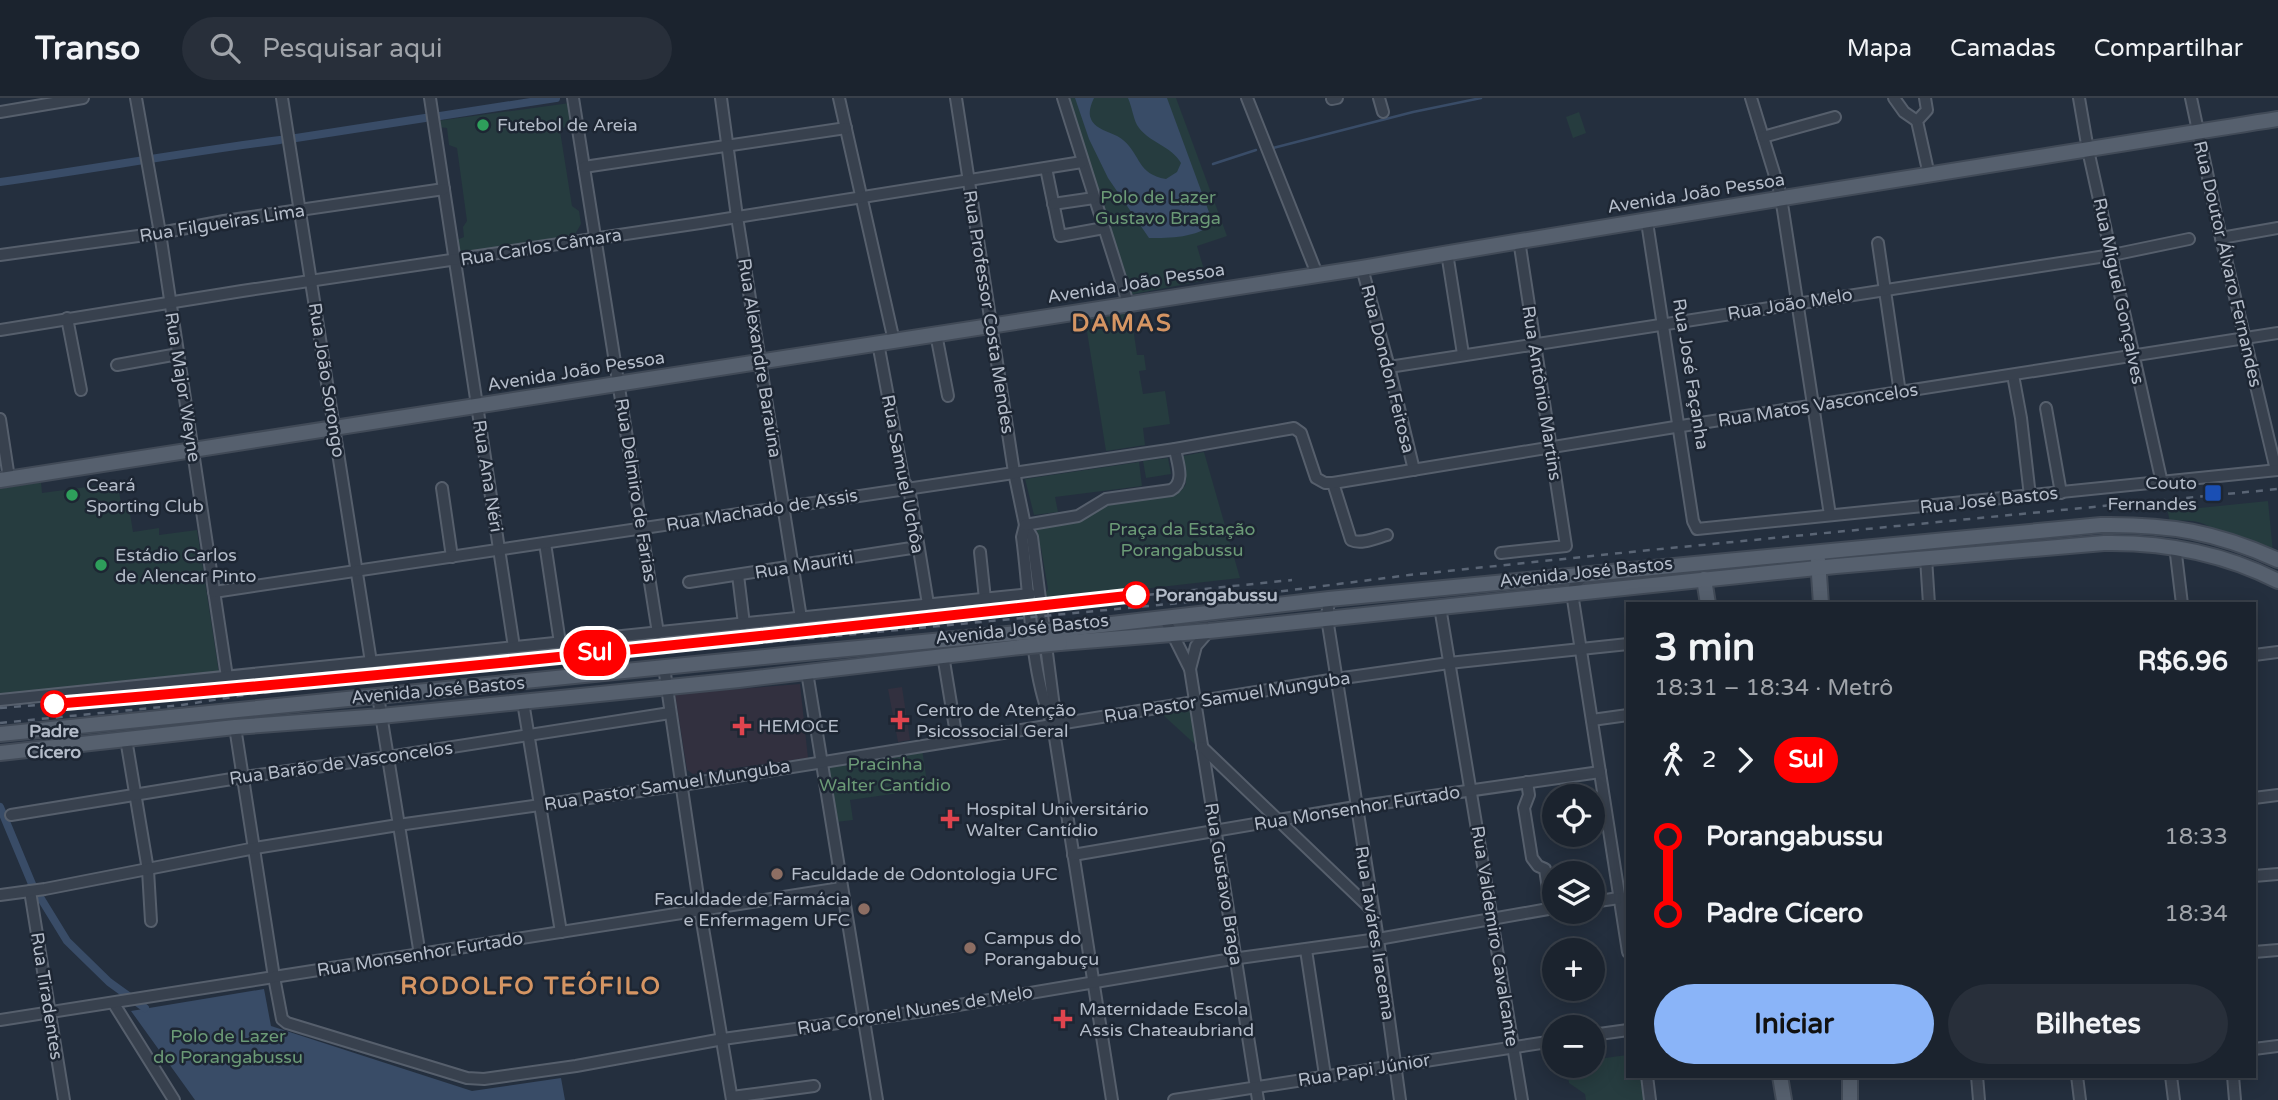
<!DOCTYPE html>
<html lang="pt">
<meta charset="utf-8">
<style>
:root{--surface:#1b232e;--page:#282f3a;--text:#f1f3f6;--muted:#a0a4aa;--line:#39404a;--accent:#8ab4f8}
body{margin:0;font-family:"Varela Round",sans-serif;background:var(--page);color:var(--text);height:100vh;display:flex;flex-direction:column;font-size:26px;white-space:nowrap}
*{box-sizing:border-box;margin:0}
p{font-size:23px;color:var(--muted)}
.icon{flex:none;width:38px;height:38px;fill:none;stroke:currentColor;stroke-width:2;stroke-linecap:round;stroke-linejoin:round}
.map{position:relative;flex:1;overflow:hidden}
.sheet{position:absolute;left:1626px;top:504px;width:630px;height:476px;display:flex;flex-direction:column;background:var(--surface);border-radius:0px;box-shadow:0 4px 18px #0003,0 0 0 2px var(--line)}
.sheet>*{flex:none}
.badge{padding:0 14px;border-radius:23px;font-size:24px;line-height:46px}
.fabs{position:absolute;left:1542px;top:686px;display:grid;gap:14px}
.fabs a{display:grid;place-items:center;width:63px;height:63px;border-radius:50%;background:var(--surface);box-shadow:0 4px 18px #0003,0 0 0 2px var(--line);font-size:35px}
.map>.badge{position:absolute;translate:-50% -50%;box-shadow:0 0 0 4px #fff}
.legs{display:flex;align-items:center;gap:10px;height:77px;padding:0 28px;font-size:23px}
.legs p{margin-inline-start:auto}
.headline{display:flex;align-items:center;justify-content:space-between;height:119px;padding:0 28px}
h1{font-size:38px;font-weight:700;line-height:52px}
.primary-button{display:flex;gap:14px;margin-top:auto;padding:14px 28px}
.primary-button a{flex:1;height:80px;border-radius:42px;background:var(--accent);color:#111;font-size:28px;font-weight:700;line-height:80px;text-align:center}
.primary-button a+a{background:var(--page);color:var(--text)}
ul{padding:0 28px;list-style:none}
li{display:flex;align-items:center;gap:24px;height:77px;font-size:26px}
li i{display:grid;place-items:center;width:10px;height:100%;margin:0 9px;background:currentColor}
li i::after{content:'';width:18px;height:18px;margin:-9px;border:5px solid;border-radius:50%;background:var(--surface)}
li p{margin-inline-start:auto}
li:first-child i{background:linear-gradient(#0000 50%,currentColor 0)}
li:last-child i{background:linear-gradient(currentColor 50%,#0000 0)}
header{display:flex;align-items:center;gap:42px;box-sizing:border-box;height:98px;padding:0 35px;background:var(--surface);border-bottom:2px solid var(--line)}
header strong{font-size:33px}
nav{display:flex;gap:38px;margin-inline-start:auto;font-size:24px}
.search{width:490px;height:63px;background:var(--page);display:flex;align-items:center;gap:18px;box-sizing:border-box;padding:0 24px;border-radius:38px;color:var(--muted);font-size:26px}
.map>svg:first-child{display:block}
</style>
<header>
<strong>Transo</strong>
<div class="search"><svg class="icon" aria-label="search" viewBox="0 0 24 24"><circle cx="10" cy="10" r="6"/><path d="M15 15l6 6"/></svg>Pesquisar aqui</div>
<nav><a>Mapa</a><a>Camadas</a><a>Compartilhar</a></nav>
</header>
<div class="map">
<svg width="2278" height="1002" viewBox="0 0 2278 1002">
<rect width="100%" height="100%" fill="#242f3e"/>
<!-- medical -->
<g fill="#32303f">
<polygon points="800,586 808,660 693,676 687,672 675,596"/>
<polygon points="902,589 910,642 898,644 888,591"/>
</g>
<!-- green -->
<g fill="#263c3f">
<polygon points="1067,0 1176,0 1227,138 1197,148 1207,182 1129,197"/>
<polygon points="570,5 573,21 560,33 572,108 579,113 581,126 574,138 459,155 457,142 464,139 463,129 467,123 457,50 449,47 447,30 439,29 437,23"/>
<polygon points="1579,14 1586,35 1573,40 1566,19"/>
<polygon points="1131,215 1137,257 1144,257 1146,272 1139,273 1143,296 1165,293 1170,326 1143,330 1145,347 1106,353 1085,221"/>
<polygon points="1204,354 1240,480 1045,502 1044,496 1048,491 1041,450 1037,444 1037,432 1084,422 1102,408 1167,398 1182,392 1186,386 1183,358"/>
<polygon points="1168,360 1171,376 1146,380 1143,363"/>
<polygon points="1139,364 1142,388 1055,399 1058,414 1034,417 1025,381"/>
<polygon points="41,384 42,395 117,385 121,404 128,403 133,434 159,430 159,437 197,432 219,575 0,597 0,391"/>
<path d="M2268 403 2273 454 2214 433C2205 422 2182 421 2170 424L2166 406H2169L2170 413Z"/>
<polygon points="1190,611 1198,649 1162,616"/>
<polygon points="922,651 928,691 850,702 853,722 836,724 827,664"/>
<polygon points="1593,943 1595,943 1598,961 1627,957 1628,978 1640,978 1644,1002 1586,1002 1585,996 1569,985 1566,968 1592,968"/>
</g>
<!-- water -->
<g fill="#394c67">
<path d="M1075 0H1094C1091 6 1088 15 1091 21 1096 33 1114 34 1123 42 1141 57 1137 76 1166 81L1177 74 1181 65C1172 48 1147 44 1137 27 1133 19 1132 9 1128 0H1167L1213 125C1197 140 1170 140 1149 140L1108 80 1089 41Z"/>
<polygon points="264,891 271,928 472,993 561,980 565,1002 195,1002 131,913"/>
</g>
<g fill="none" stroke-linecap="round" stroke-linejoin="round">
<!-- stream -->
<g stroke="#394c67" stroke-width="2.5">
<polyline points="1273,50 1413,14 1481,0"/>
<polyline points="1213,66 1256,52"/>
</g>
<!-- canal -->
<g stroke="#394c67" stroke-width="8">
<polyline points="440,18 556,0"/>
<polyline points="296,40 425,20"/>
<path d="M0 84C93 71 186 54 280 42"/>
<polyline points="0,709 32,786 67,843 109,884 145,910"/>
</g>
<defs>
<g id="minor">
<polyline points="136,0 160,135 227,579"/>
<polyline points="282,0 371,564"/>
<polyline points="430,0 514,549"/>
<polyline points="573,0 658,535"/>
<polyline points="721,0 737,119 801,520"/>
<polyline points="839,0 894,243"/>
<polyline points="956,0 1014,374 1025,427 1032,439 1055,617 1062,626"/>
<polyline points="1063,0 1128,205"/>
<polyline points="1247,0 1317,176"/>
<polyline points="1379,0 1383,14"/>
<polyline points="1751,0 1779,91 1783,112 1830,417"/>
<polyline points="1894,0 1904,14 1917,23"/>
<polyline points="1925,0 1927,12 1917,23 1929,77"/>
<polyline points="2079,0 2088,52 2162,385"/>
<polyline points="2191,0 2221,140 2276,372"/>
<polyline points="1332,1 1337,0"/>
<polyline points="0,14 83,0"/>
<polyline points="1763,39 1835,19"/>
<polyline points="584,69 846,30"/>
<polyline points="1046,70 1060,138 1104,130"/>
<polyline points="1053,106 1094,100"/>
<polyline points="1647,124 1693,423 1697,431 2278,372"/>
<polyline points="2221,140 2278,130"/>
<polyline points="1878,145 1900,295"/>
<polyline points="1447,155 1463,256"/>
<polyline points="0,157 160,135 224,123 444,91"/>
<polyline points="1362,170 1389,269 1414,372"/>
<polyline points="67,220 81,292"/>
<polyline points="0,232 242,193 700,125 1082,64"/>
<polyline points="936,236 948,298"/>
<polyline points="878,245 904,384 909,390 928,506"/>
<polyline points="117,267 178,256"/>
<polyline points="1389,269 2112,157 2189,141"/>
<polyline points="2013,277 2021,320 2030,398"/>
<polyline points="2046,310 2061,395"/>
<polyline points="0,321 9,380"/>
<path d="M1333 385 1351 442C1361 447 1376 440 1387 437"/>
<polyline points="442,390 452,459"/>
<path d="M1025 427 1022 439C1030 496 1030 577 1053 627L1112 1002"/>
<path d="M1025 427 1078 418 1106 401 1171 392C1186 384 1177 364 1175 351"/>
<polyline points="545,445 560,545"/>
<polyline points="2175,448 2182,506"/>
<polyline points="980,454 985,501"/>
<polyline points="1501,455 1566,448 1519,142"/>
<polyline points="1926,460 1929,506"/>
<polyline points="738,477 744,526"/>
<polyline points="1585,477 1575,486 1572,495 1628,854"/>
<polyline points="689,484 918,449"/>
<polyline points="214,494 1175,351 1294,330 1301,335 1316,380 1325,385 1333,385 1675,329 2278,235"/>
<polyline points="1329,501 1327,520 1378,841 1400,1002"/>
<polyline points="1440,509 1522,1002"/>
<polyline points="1164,519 1190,571 1258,1002"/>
<polyline points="943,557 957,642"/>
<polyline points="2254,557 2278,554"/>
<polyline points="664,569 700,812 732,1002"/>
<polyline points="1190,571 1196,548 1209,533"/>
<polyline points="807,574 877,1002"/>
<polyline points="378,598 420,857"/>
<polyline points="0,602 1030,496"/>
<polyline points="523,604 561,834"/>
<polyline points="1592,622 1628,617"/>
<polyline points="235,629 274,879 282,921 287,925 467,980 484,981 576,968 723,941 917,914 1232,861 1378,841 1554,810"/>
<polyline points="126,641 148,772 151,823"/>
<polyline points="1202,649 1373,813"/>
<polyline points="1527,684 1529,697 1524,710 1532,760 1538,768 1545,771 1551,811"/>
<polyline points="2254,700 2278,697"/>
<polyline points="11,717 244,679 388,659 670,615"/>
<polyline points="1073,757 1355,709 1600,674"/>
<polyline points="2254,778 2278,776"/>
<polyline points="30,793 64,1002"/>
<polyline points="0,797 45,791 255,750 398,727 682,687 1336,581 1449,565 1628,546"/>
<polyline points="1592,804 1619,800"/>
<polyline points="1306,852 1325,977"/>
<polyline points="2254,854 2278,852"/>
<polyline points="114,906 174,1002"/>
<polyline points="0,922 841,790"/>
<polyline points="1592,937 1628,932"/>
<polyline points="2254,951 2278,948"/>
<polyline points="1647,978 1650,1002"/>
<polyline points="1977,978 1979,1002"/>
<polyline points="2077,978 2080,1002"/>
<polyline points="2171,978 2174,1002"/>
<polyline points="2233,978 2235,1002"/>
<polyline points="732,999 814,988"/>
<polyline points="1174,1002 1554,943"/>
</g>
<g id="major">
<path d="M0 382 1362 170C1667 117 1973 70 2278 21"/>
<polyline points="1818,462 1821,506"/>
<polyline points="1704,481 1708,506"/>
<path d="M1059 532 1329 501 2101 427C2169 426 2216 434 2278 462"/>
<path d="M1060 545 1209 533 1836 468 2104 445C2165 444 2223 455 2278 483"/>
<polyline points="0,636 784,557 1018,535"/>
<polyline points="0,655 235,629 381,618 739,582 1020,549"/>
<polyline points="1780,978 1784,1002"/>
<polyline points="1850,978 1850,1002"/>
</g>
</defs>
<!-- minor casing -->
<use href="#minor" stroke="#565f6c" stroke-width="14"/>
<!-- major casing -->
<use href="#major" stroke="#414a57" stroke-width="18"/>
<!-- minor -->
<use href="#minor" stroke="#38414e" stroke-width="10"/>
<!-- major -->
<use href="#major" stroke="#56606e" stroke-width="14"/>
<!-- rail -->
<g stroke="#5a6575" stroke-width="2.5" stroke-dasharray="7 7" stroke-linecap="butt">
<polyline points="940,518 1292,482"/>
<polyline points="0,610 223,592"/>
<polyline points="0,625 182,607 251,596 615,559 1221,501 1409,477 1640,453 2278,391"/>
</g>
<defs>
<g id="major-bridge">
<polyline points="1018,535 1059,532"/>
<polyline points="1020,549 1060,545"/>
</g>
</defs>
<!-- major-bridge casing -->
<use href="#major-bridge" stroke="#414a57" stroke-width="18" stroke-linecap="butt"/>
<!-- major-bridge -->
<use href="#major-bridge" stroke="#56606e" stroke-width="14"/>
</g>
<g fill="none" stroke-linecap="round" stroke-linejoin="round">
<defs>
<path id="line-1" d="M54 606C415 576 776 537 1136 497"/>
</defs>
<!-- line-1 casing -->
<use href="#line-1" stroke="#fff" stroke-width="16"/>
<!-- line-1 -->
<use href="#line-1" stroke="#f00" stroke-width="10"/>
</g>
<!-- markers -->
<g fill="#2e9e5b" stroke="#1d2633" stroke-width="2.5">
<circle cx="483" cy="27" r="7"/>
<circle cx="72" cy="397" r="7"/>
<circle cx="101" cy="467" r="7"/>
</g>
<rect fill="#1a4fb4" stroke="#1d2633" stroke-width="2.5" x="2204" y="386" width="18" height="18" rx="3.5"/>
<g fill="#fff" stroke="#f00" stroke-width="3.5">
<circle cx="1136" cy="497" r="12"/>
<circle cx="54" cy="606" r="12"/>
</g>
<g fill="#e0444e" stroke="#1d2633" stroke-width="2.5">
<path d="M896.5 611.5h7v7h7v7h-7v7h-7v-7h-7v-7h7z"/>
<path d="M738.5 617.5h7v7h7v7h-7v7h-7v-7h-7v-7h7z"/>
<path d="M946.5 710.5h7v7h7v7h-7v7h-7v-7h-7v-7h7z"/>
<path d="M1059.5 910.5h7v7h7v7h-7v7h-7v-7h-7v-7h7z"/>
</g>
<g fill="#8d6e63" stroke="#1d2633" stroke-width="2.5">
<circle cx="777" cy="776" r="7"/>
<circle cx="864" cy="811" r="7"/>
<circle cx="970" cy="850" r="7"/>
</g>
<g text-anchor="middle" stroke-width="5" stroke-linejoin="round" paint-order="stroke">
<!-- poi labels -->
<g font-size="18" fill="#b4bcc9" stroke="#1d2633" text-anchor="start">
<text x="497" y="33">Futebol de Areia</text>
<text x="2197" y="391" text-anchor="end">Couto<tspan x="2197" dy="21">Fernandes</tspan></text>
<text x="86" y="393">Ceará<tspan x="86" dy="21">Sporting Club</tspan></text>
<text x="115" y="463">Estádio Carlos<tspan x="115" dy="21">de Alencar Pinto</tspan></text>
<text x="916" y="618">Centro de Atenção<tspan x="916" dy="21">Psicossocial Geral</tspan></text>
<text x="758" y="634">HEMOCE</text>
<text x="966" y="717">Hospital Universitário<tspan x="966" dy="21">Walter Cantídio</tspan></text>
<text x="791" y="782">Faculdade de Odontologia UFC</text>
<text x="850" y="807" text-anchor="end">Faculdade de Farmácia<tspan x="850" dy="21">e Enfermagem UFC</tspan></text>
<text x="984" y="846">Campus do<tspan x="984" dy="21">Porangabuçu</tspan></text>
<text x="1079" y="917">Maternidade Escola<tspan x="1079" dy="21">Assis Chateaubriand</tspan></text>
</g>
<!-- street labels -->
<g font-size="18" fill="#b4bcc9" stroke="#1d2633">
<text transform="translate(1696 95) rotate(-9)" y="6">Avenida João Pessoa</text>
<text transform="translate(222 125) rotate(-9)" y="6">Rua Filgueiras Lima</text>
<text transform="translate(541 149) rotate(-9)" y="6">Rua Carlos Câmara</text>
<text transform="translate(2228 166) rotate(77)" y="6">Rua Doutor Álvaro Fernandes</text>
<text transform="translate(1136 185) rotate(-9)" y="6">Avenida João Pessoa</text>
<text transform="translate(2119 193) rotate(78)" y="6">Rua Miguel Gonçalves</text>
<text transform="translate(1790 206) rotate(-9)" y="6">Rua João Melo</text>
<text transform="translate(989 214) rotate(81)" y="6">Rua Professor Costa Mendes</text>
<text transform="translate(760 260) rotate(81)" y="6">Rua Alexandre Baraúna</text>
<text transform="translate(1388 271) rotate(76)" y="6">Rua Dondon Feitosa</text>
<text transform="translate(576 273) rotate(-9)" y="6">Avenida João Pessoa</text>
<text transform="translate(1691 276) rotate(81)" y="6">Rua José Façanha</text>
<text transform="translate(327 282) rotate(81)" y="6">Rua João Sorongo</text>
<text transform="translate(183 289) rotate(81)" y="6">Rua Major Weyne</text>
<text transform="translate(1542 295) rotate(81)" y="6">Rua Antônio Martins</text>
<text transform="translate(1818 307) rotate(-9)" y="6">Rua Matos Vasconcelos</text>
<text transform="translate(903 376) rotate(79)" y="6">Rua Samuel Uchôa</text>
<text transform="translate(488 378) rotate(81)" y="6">Rua Ana Néri</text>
<text transform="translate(636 392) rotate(81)" y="6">Rua Delmiro de Farias</text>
<text transform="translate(1989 402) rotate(-6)" y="6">Rua José Bastos</text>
<text transform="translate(762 412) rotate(-9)" y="6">Rua Machado de Assis</text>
<text transform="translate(804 467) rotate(-9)" y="6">Rua Mauriti</text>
<text transform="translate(1586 474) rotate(-6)" y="6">Avenida José Bastos</text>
<text transform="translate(1022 531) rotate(-6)" y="6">Avenida José Bastos</text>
<text transform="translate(438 592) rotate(-5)" y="6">Avenida José Bastos</text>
<text transform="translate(1227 599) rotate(-9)" y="6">Rua Pastor Samuel Munguba</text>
<text transform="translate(341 665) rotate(-8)" y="6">Rua Barão de Vasconcelos</text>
<text transform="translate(667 687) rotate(-9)" y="6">Rua Pastor Samuel Munguba</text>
<text transform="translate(1357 710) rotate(-9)" y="6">Rua Monsenhor Furtado</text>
<text transform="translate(1224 786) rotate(81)" y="6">Rua Gustavo Braga</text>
<text transform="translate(1375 835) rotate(81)" y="6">Rua Taváres Iracema</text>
<text transform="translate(1495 838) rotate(81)" y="6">Rua Valdemiro Cavalcante</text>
<text transform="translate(420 856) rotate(-9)" y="6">Rua Monsenhor Furtado</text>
<text transform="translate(47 898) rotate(81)" y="6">Rua Tiradentes</text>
<text transform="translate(915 912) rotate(-9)" y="6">Rua Coronel Nunes de Melo</text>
<text transform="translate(1364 972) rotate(-9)" y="6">Rua Papi Júnior</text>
</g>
<!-- park labels -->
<g font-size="18" fill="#6b9a76" stroke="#1d2633">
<text x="1158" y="105">Polo de Lazer<tspan x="1158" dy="21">Gustavo Braga</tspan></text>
<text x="1182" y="437">Praça da Estação<tspan x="1182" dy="21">Porangabussu</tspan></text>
<text x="885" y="672">Pracinha<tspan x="885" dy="21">Walter Cantídio</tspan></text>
<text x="228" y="944">Polo de Lazer<tspan x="228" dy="21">do Porangabussu</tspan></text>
</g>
<!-- stop labels -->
<g font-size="18" font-weight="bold" fill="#b4bcc9" stroke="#1d2633" text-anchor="start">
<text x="1155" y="503">Porangabussu</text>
<text x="54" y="639" text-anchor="middle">Padre<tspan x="54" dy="21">Cícero</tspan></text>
</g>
<!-- district labels -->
<g font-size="24" font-weight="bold" letter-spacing="2" fill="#d59563" stroke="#1d2633">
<text x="1122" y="233">DAMAS</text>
<text x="531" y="896">RODOLFO TEÓFILO</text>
</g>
</g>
</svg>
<div class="fabs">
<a><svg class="icon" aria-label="locate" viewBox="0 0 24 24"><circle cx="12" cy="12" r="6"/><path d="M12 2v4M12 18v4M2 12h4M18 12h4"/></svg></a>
<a><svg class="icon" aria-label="layers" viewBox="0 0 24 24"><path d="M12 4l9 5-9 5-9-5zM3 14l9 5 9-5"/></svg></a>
<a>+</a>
<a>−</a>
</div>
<b class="badge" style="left:595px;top:555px;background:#f00;color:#fff">Sul</b>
<section class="sheet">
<div class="headline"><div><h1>3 min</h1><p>18:31 – 18:34 · Metrô</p></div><b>R$6.96</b></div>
<div class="legs"><svg class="icon" aria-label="walk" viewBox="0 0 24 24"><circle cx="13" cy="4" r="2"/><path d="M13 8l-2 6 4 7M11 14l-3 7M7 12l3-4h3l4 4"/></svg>2<svg class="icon" aria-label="forward" viewBox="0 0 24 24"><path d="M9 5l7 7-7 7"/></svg><b class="badge" style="background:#f00;color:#fff">Sul</b></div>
<ul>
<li><i style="color:#f00"></i><b>Porangabussu</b><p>18:33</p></li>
<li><i style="color:#f00"></i><b>Padre Cícero</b><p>18:34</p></li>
</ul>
<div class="primary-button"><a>Iniciar</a><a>Bilhetes</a></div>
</section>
</div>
